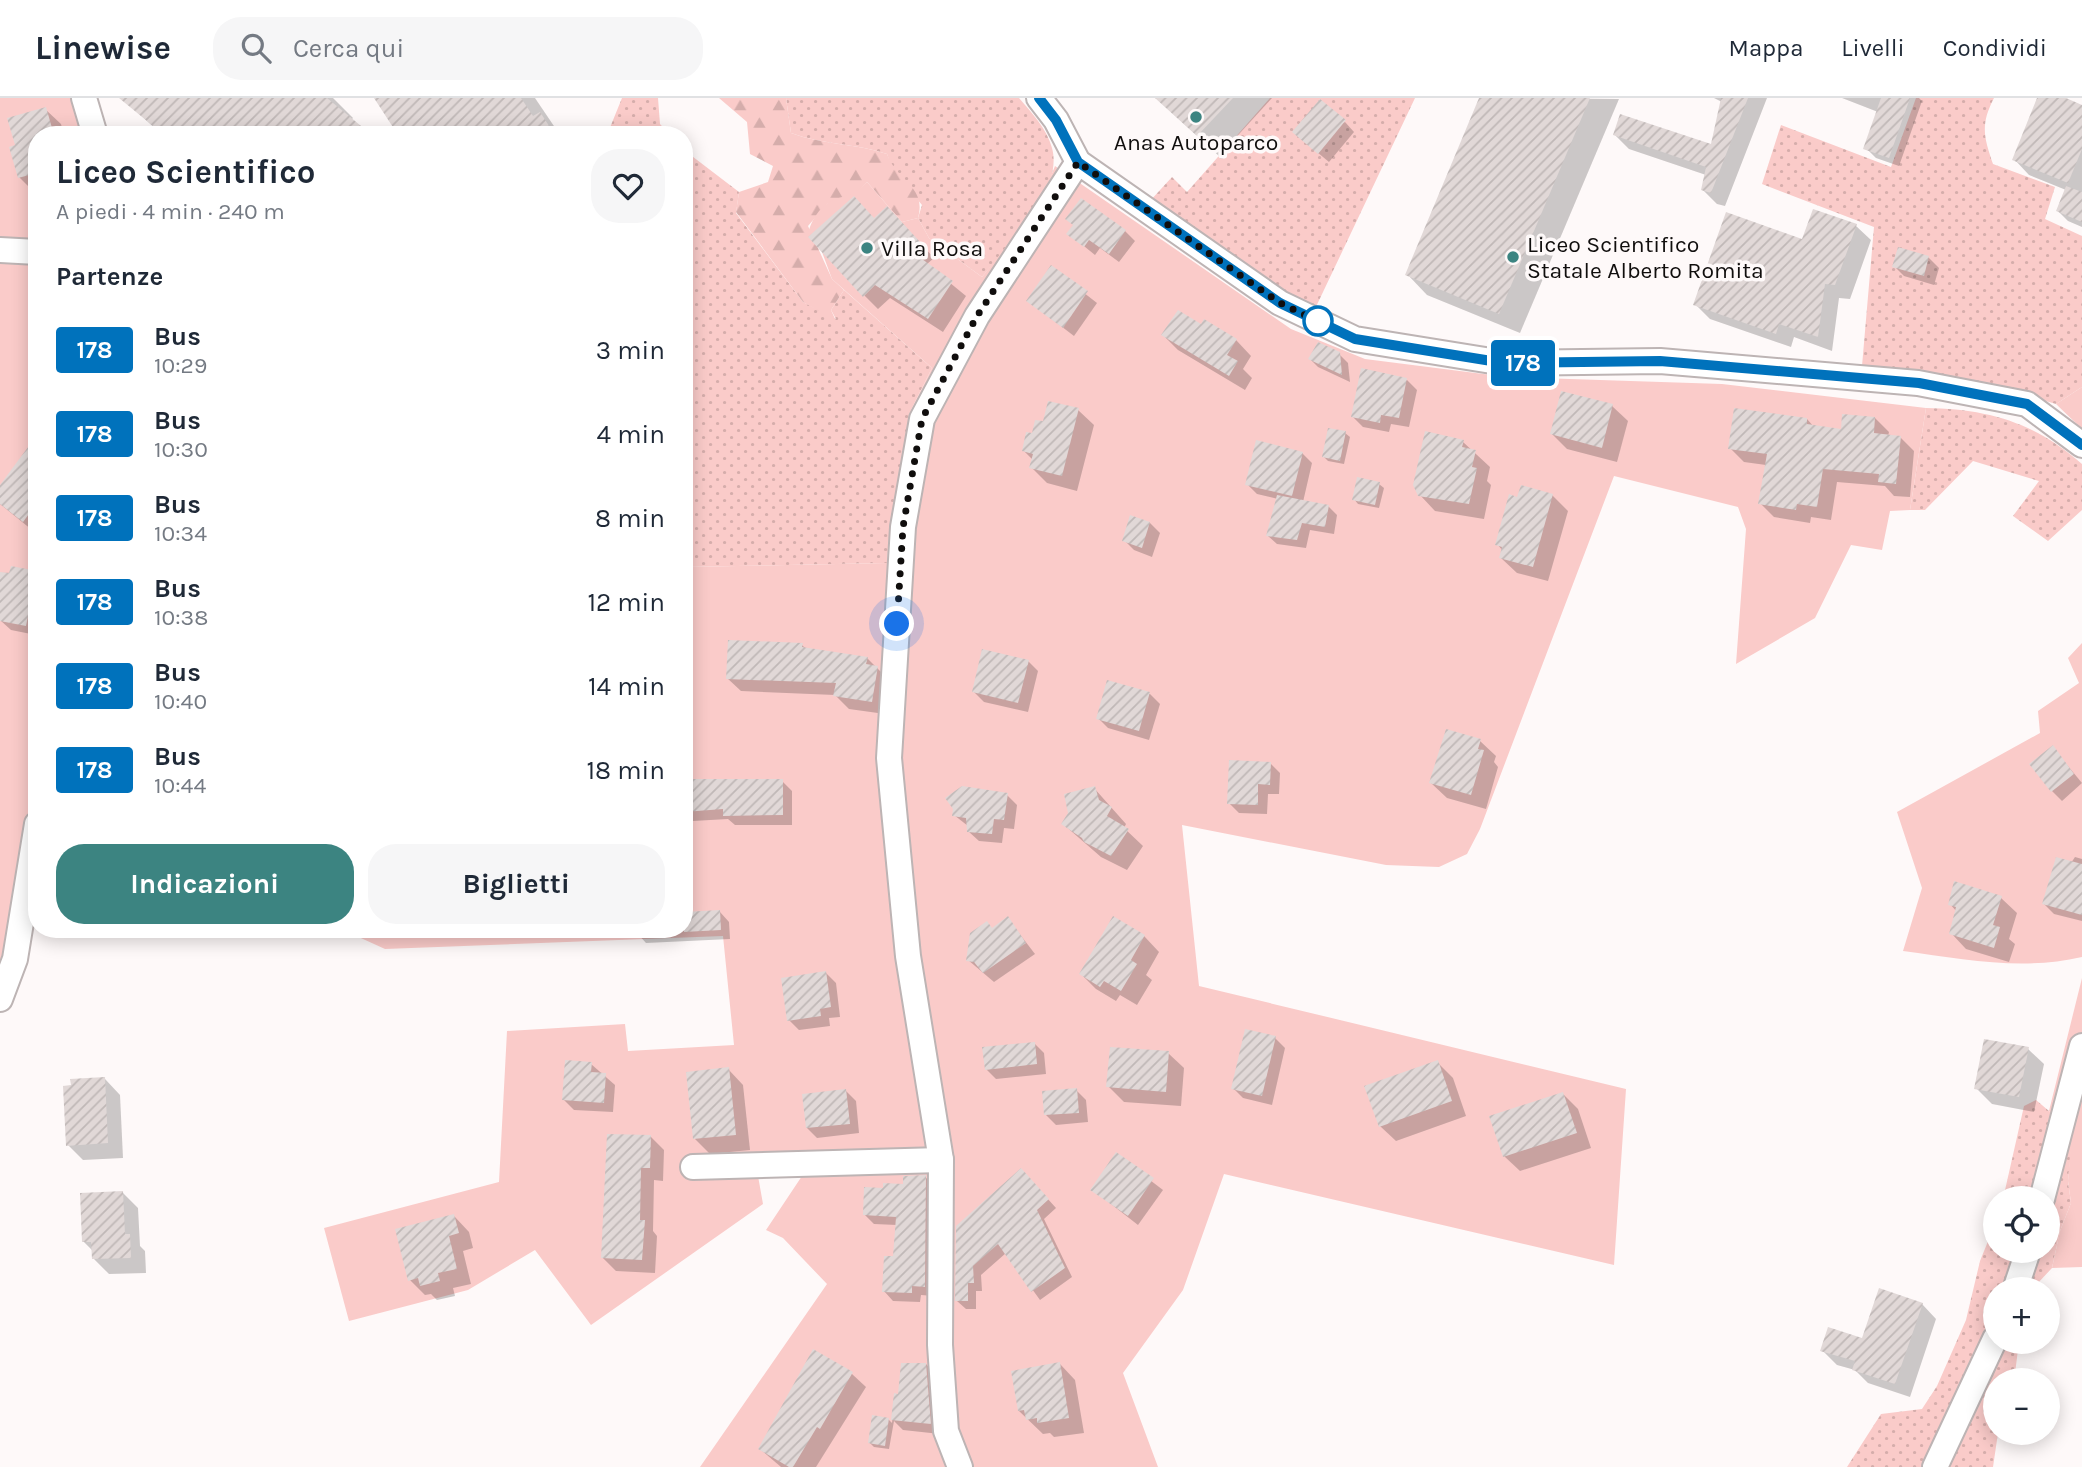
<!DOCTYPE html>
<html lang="it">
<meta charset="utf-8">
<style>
:root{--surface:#fff;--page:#f6f6f7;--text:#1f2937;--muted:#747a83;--line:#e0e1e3;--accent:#3c8481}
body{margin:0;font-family:Karla,sans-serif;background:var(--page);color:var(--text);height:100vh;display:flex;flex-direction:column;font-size:26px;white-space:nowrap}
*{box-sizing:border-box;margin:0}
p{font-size:23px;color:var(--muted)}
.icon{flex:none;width:38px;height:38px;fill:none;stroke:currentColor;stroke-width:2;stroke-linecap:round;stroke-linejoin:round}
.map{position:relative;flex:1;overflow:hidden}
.details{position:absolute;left:28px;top:28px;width:665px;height:812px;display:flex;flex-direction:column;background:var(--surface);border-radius:28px;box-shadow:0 4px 18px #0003}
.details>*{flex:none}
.badge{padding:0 14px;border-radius:5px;font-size:24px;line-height:46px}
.fabs{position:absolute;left:1983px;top:1088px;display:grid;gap:14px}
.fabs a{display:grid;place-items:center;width:77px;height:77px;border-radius:50%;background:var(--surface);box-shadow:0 4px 18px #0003;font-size:35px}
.you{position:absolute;width:35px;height:35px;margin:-18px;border:5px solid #fff;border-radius:50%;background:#1a73e8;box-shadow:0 0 0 10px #1a73e833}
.map>.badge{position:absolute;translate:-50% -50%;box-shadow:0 0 0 4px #fff}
h2{padding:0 28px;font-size:26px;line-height:63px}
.round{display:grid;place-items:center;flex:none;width:74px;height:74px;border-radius:28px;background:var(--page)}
.summary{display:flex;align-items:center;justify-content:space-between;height:119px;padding:0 28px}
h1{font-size:33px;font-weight:700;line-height:52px}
.button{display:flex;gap:14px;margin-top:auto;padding:14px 28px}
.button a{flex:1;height:80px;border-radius:28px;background:var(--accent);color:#fff;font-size:28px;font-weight:700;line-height:80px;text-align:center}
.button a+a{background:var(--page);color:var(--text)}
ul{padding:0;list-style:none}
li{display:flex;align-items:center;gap:21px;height:84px;padding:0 28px}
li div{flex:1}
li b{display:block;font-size:26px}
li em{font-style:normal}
li .badge{min-width:77px;font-weight:700;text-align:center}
header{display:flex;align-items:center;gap:42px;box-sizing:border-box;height:98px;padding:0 35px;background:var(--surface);border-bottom:2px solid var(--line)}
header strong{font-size:33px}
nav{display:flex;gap:38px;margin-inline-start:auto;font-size:24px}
.search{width:490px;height:63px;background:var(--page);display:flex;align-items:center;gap:18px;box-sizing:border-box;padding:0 24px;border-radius:28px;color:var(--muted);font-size:26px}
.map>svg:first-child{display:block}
</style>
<header>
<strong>Linewise</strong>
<div class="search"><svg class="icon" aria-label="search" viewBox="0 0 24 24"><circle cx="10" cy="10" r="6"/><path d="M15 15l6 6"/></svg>Cerca qui</div>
<nav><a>Mappa</a><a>Livelli</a><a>Condividi</a></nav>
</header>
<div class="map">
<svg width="2082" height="1369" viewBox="0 0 2082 1369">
<defs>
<pattern id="grass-dots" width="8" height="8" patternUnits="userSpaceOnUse" patternTransform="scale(1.75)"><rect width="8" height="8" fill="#facbc9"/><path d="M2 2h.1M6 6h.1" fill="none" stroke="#d5adab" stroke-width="1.8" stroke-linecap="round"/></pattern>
<pattern id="forest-firs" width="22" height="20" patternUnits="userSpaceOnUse" patternTransform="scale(1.75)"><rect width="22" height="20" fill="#facbc9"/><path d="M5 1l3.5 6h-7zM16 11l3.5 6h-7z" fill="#d5adab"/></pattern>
<pattern id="building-hatch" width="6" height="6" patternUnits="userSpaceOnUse" patternTransform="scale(1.75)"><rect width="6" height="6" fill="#e1d8d7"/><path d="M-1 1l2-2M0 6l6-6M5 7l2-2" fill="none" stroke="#c0b8b7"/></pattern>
</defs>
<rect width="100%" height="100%" fill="#fef9f9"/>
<!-- grass -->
<g fill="url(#grass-dots)">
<polygon points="622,0 658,0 660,26 670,37 607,37"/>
<path d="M786 0H1019C1032 15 1047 31 1052 50 1064 93 1007 148 982 179L929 140 918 120 922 107 892 71 887 56C855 45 823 47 791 35Z"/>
<polygon points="1270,0 1415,0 1314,213 1149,104 1172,79 1187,94"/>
<path d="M1916 0H1994C1980 27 1984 39 1993 66L2055 89 2045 121 2082 138V289L2056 306C1992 287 1929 273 1862 268L1874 129 1762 86 1781 27 1891 69Z"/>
<polygon points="684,52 739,94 736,115 803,204 836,221 831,212 844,192 932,270 911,312 890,427 887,465 684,469"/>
<path d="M1926 310C1988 311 2034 324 2082 366V412L2048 443 2013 418 2039 383 1973 363 1925 412H1910Z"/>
<polygon points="2036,1002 2049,1013 2072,1044 2068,1083 2071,1105 2060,1133 2052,1170 2037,1186 2035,1192 1995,1192 1995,1244 2019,1244 2014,1283 1995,1283 1995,1335 1998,1335 1993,1369 1847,1369 1881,1316 1922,1311 1937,1288 1966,1222 1980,1163 1995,1126 1995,1153 2048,1153 2048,1101 2003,1101 2024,1008"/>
</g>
<!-- forest -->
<path fill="url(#forest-firs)" d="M719 0H786L791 35C823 47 855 45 887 56 897 84 927 88 918 120L902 124 867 84 854 98 827 106 808 128 832 181 844 192 831 212 836 223 803 204 736 114 739 94 768 84 773 68 750 56 747 24Z"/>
<!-- garden -->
<g fill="#facbc9">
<polygon points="0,0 72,0 84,37 37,37 37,694 0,875"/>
<path d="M1055 68 1291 231 1365 261 1507 279 1722 286 1926 310 1910 412 1890 413 1882 452 1851 447 1815 520 1736 566 1746 431 1738 409 1614 378 1480 731 1467 756 1439 769 1386 767 1182 727 1199 888 1626 991 1614 1167 1224 1076 1183 1192 1123 1275 1158 1369H700L827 1186 783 1140 766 1132 802 1078H758L763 1106 591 1227 535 1152 468 1192 349 1223 324 1130 499 1084 507 933 625 926 628 953 734 947 723 838 385 851 341 831H684V469L887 465 890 427 911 312 932 270 832 181 822 154 808 139C808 128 818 111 828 105 844 95 848 103 867 84L902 124 918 120 929 140 982 179 1039 107Z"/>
<polygon points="2082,289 2082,331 2056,306"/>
<path d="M2082 545V859C2022 873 1963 861 1903 853L1922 790 1897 714 2040 635 2038 613 2079 585 2068 560Z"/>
<polygon points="2082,880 2082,1169 2052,1170 2060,1133 2071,1105 2068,1083 2071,1044 2049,1013"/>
</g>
<!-- shadow -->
<g fill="#0003">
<polygon points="138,0 333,0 353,20 351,22 369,37 162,37 131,8"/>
<polygon points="376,0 535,0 560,37 400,37"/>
<polygon points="1156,0 1272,0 1219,58"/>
<polygon points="1481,0 1619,1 1520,235 1427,197 1407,176"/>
<polygon points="1714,0 1767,0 1725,108 1717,106 1703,92 1706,77 1629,51 1615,37 1713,49 1722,4"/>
<polygon points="1842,0 1919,0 1922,3 1899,68 1876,60 1866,50 1878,14"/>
<polygon points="2039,0 2061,0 2082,9 2082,129 2068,123 2058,113 2066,92 2029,77 2014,61"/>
<polygon points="45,11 61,26 64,37 37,37 35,95 19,79 17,49"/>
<polygon points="1345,24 1354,34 1329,64 1305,44"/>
<polygon points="37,121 37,140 31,122"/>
<polygon points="875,122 901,124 934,160 927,166 966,198 943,234 890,200 878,211 864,197"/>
<polygon points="1856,128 1871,142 1850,201 1839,200 1832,253 1794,239 1791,249 1710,221 1695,206 1803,144"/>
<polygon points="1125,133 1135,143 1119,164 1100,150 1095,157 1069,136"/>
<polygon points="1899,152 1929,160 1939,170 1934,187 1904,178 1894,168"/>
<polygon points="1052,170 1097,205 1074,238 1028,203"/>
<polygon points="1201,228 1236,242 1251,258 1243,271 1252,280 1245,292 1178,252 1163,237"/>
<polygon points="31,236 37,236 37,285 33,281"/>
<polygon points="1339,256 1348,265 1350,284 1318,269 1310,261"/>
<polygon points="1407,282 1417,292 1409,329 1391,326 1389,334 1363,329 1353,319"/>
<polygon points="1612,308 1628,323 1617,364 1567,351 1552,336"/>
<polygon points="1078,312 1094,327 1077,393 1047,385 1031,369 1033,362 1024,353 1044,326"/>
<polygon points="1875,320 1889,334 1888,338 1900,339 1914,353 1910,399 1894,398 1885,388 1837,384 1831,422 1811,419 1810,425 1774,419 1760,405 1766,367 1744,364 1730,350 1807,321 1814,329 1843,333"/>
<polygon points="1345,335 1350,339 1344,366 1328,363 1323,358"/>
<polygon points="37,343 37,436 0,406 0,390"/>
<polygon points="1463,344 1490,369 1487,383 1491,387 1484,421 1435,413 1420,397"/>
<polygon points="1302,355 1312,365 1303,404 1328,408 1337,417 1334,436 1310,432 1306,450 1277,446 1268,438 1278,401 1257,396 1247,386"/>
<polygon points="1379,386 1384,390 1379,410 1358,406 1354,401"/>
<polygon points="1552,397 1568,413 1548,483 1517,475 1501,460 1503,453 1497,446 1518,401"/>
<polygon points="1150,425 1160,435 1152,459 1134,452 1124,442"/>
<polygon points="36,474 36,537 11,532 0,522 0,475"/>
<polygon points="802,547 806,551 867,560 890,583 885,616 849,611 835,597 741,593 727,580"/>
<polygon points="1028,563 1038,573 1028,614 984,604 974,594"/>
<polygon points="1108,584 1150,596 1160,606 1149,642 1108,630 1098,620"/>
<polygon points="1480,643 1496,658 1494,664 1498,669 1486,711 1447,700 1431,685"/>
<polygon points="2053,650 2082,685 2062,703 2052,693"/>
<polygon points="1270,665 1280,675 1279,696 1268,696 1267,716 1239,715 1229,705"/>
<polygon points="684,683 782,683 792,693 792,727 735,727 728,721 693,723 684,714"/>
<polygon points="1094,690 1126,726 1124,730 1143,748 1127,772 1101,759 1063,726"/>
<polygon points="1007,697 1017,707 1014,731 1004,730 1002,745 979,743 968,733 968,728 954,717"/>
<polygon points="2075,759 2082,761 2082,823 2054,816 2044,806"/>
<polygon points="2001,800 2017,815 2009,841 2015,846 2009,864 1966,851 1951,835 1957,814 1950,806"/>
<polygon points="720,814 729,824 730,841 646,845 637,835 637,831 684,831"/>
<polygon points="1008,821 1035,856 994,884 968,862 993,831"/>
<polygon points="1144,838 1159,854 1146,877 1152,882 1137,907 1120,897 1116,903 1096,891 1081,876"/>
<polygon points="826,875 836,885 840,919 829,920 830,928 799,932 789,922"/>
<polygon points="1275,940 1285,950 1272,1007 1243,1000 1233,990"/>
<polygon points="1034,945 1044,955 1046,976 996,981 986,971"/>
<polygon points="2028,951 2044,966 2034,1014 1992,1006 1976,990"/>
<polygon points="1168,955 1184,970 1181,1008 1124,1004 1108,988"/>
<polygon points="1437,964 1453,980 1466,1018 1396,1043 1380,1028"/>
<polygon points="591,966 615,987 613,1014 574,1012 564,1002"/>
<polygon points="728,971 743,987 750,1052 710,1056 695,1041"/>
<polygon points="105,981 120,997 123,1060 83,1062 68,1047"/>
<polygon points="1076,992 1086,1002 1088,1024 1056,1027 1046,1017"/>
<polygon points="846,993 856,1003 859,1035 817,1040 807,1030"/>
<polygon points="1563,996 1578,1011 1591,1050 1520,1073 1504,1058"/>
<polygon points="651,1039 664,1052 663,1083 654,1082 653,1133 657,1138 655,1175 616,1173 602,1159"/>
<polygon points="1117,1057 1163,1092 1138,1127 1093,1092"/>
<polygon points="925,1079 935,1088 934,1198 921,1197 920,1204 893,1203 884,1193 895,1160 897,1127 874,1126 864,1116 884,1092"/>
<polygon points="1029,1080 1056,1110 1044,1121 1072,1179 1040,1202 1006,1155 981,1177 982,1193 976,1193 976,1211 966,1211 957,1203 957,1129"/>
<polygon points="123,1095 138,1110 140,1148 145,1153 146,1175 109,1176 94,1161 93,1153 83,1143"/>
<polygon points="454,1118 469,1134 473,1150 463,1153 471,1186 453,1190 455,1198 437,1202 431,1196 425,1197 410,1182"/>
<polygon points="1922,1206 1936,1221 1910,1299 1868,1285 1855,1272 1837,1267 1822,1252 1863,1242"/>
<polygon points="813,1253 852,1276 866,1289 816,1369 781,1369 760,1351"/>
<polygon points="926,1266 936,1277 940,1336 903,1332 894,1323 889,1351 874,1349 869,1344 888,1321 892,1325 895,1297 899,1298"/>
<polygon points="1060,1266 1075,1282 1084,1335 1054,1339 1050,1335 1043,1336 1019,1313"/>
</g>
<!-- building -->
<g fill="url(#building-hatch)">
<polygon points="119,0 327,0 372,37 164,37"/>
<polygon points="374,0 521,0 533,18 540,14 555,37 472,37 466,27 453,37 398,37"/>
<polygon points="1155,0 1233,0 1197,38"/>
<polygon points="1479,0 1590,0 1499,216 1405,177"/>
<polygon points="1721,0 1748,0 1711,95 1701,92 1706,69 1613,37 1620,16 1711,46"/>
<polygon points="1881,0 1910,0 1889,60 1863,51"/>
<polygon points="2037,0 2066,0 2082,7 2082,51 2068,85 2012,62"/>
<polygon points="1320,1 1346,22 1318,56 1292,34"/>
<polygon points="46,9 54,37 37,37 37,75 18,80 9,49 15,47 7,20"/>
<polygon points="2066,88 2082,94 2082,124 2056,113"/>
<polygon points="854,98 874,120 887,108 921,145 912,154 953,183 928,221 875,187 863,199 808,139"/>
<polygon points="1081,100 1126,132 1109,156 1089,142 1084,149 1066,136 1073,127 1065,121"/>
<polygon points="1813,111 1857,126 1835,187 1825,186 1818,239 1779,226 1776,236 1693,207 1726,114 1802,141"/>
<polygon points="1898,149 1929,158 1924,178 1892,169"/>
<polygon points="1051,167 1088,193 1063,230 1026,203"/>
<polygon points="1178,212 1201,226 1204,221 1237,241 1227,257 1238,263 1229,278 1161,237"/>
<polygon points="1318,244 1340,254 1342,277 1308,261"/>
<polygon points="1361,270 1407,280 1399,320 1381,317 1380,325 1351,319"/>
<polygon points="1561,293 1613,306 1602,350 1550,336"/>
<polygon points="1048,303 1079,310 1062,378 1029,370 1033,356 1022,353 1026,334 1032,335 1035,322 1043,323"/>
<polygon points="1734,310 1807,320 1807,326 1841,331 1842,316 1875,319 1874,335 1901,338 1896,386 1878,384 1879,376 1823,371 1817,409 1797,406 1796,412 1758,406 1767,356 1728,351"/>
<polygon points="1328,330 1346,333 1340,363 1322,359"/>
<polygon points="1425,333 1464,342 1462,349 1476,352 1472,369 1477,370 1469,406 1418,398 1413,387"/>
<polygon points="37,337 37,405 23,424 0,406 0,387"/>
<polygon points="1256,342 1303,354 1292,398 1245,387"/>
<polygon points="1357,379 1380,384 1375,407 1352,402"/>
<polygon points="1521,387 1553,396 1533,469 1499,460 1502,449 1495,447 1509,396 1517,399"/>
<polygon points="1277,397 1329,407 1325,429 1302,425 1297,442 1266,438"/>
<polygon points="1130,417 1150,424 1142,450 1122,443"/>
<polygon points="11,468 37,473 26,528 0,523 0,474 9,475"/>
<polygon points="728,542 803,545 802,549 868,559 866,566 878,568 872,604 833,598 836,585 726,581"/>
<polygon points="982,551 1029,562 1018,605 972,594"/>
<polygon points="1107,582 1150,594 1139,633 1096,621"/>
<polygon points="1446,631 1481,641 1478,651 1484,652 1471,697 1429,685"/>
<polygon points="2053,647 2074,676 2051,694 2029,666"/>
<polygon points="1229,662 1271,664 1270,687 1258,686 1258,707 1227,706"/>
<polygon points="684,681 783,681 783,717 723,718 723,711 684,714"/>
<polygon points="962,688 1008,695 1004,722 994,721 992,736 967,734 966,720 952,718 953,711 945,700"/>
<polygon points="1095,688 1099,702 1112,709 1107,718 1129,731 1111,758 1084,744 1082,740 1061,726 1068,715 1064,696"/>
<polygon points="2056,759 2082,766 2082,817 2042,806"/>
<polygon points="1954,783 2002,798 1993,827 2000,829 1994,850 1949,836 1956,809 1948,807"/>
<polygon points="720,812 721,832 684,834 684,814"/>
<polygon points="1008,818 1026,845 983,875 974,864 966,863 970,835 987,823 992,830"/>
<polygon points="1113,818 1145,837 1131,862 1137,866 1121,893 1104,883 1100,889 1079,876"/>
<polygon points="826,873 831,909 820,911 821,918 787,923 781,880"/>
<polygon points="1245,931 1276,938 1262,998 1231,991"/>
<polygon points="1984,941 2029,949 2019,999 1974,991"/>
<polygon points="1035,944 1037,966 985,972 982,949"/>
<polygon points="1110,949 1169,953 1166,994 1106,989"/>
<polygon points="565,962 592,964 591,974 606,975 604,1005 562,1002"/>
<polygon points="1438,962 1452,1003 1379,1029 1364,988"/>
<polygon points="729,969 736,1037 693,1041 686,974"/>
<polygon points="105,979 108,1045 66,1048 63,988 71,987 70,981"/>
<polygon points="1077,990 1079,1015 1044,1017 1042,993"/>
<polygon points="846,991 850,1026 806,1030 802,996"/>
<polygon points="1563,994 1577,1035 1503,1059 1489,1018"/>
<polygon points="607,1036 651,1037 650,1070 641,1070 640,1122 645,1122 642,1162 601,1160"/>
<polygon points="1116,1054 1154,1080 1128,1118 1090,1092"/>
<polygon points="1021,1070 1049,1101 1037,1112 1065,1170 1031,1194 998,1146 973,1168 974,1185 968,1185 968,1203 955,1203 956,1128"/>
<polygon points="926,1077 925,1189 912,1188 912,1195 882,1194 884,1158 893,1158 896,1119 863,1117 864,1089 883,1090 883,1085 903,1086 903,1078"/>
<polygon points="123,1093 125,1136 130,1136 131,1160 92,1161 91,1144 82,1144 80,1095"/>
<polygon points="454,1116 459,1135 449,1138 457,1171 438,1175 440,1183 420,1188 418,1180 408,1183 395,1131"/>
<polygon points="1879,1190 1923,1205 1895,1286 1852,1272 1855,1263 1820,1253 1828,1229 1862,1240"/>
<polygon points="813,1251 853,1274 820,1331 817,1329 793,1369 789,1369 758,1351"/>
<polygon points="1060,1264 1069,1320 1037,1325 1037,1320 1026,1322 1024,1312 1018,1313 1011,1273"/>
<polygon points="901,1265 926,1265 931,1326 891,1322 894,1295 898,1296"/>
<polygon points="872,1317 889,1320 885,1348 868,1345"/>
</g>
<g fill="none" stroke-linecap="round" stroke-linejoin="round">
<defs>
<g id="street">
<polyline points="84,0 95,37"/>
<polyline points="1039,0 1056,22 1078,64 1280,205 1355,241 1504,265 1660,263 1918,285 2027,306 2082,347"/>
<polyline points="0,152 37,154"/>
<polyline points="0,901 15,861 37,726"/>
<polyline points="693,1069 941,1062"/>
<polyline points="2042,1101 2082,948"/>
<polyline points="2015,1192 2028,1153"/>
<polyline points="960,1369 946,1333 940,1247 941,1062 908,858 889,660 903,429 922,321 977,218 1078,64"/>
<polyline points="1935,1369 1995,1241"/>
</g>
</defs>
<!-- street casing -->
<use href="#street" stroke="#bdb4b4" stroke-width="28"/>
<!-- street -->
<use href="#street" stroke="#fff" stroke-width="24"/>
</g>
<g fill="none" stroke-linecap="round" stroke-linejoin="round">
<defs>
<polyline id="line" points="1039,0 1056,22 1078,64 1280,205 1355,241 1504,265 1660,263 1919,285 2027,306 2082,347"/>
</defs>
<!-- line casing -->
<use href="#line" stroke="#fff" stroke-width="16"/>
<!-- line -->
<use href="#line" stroke="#0072bc" stroke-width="10"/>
<!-- walk -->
<polyline stroke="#100e0d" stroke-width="7" stroke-dasharray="0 12.6" points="897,526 903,429 922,321 977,218 1078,64 1280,205 1330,229 1318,223"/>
</g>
<!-- markers -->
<g fill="#3c8481" stroke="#fef9f9" stroke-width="2.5">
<circle cx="1196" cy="19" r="7"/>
<circle cx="867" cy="150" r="7"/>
<circle cx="1513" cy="159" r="7"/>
</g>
<circle fill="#fff" stroke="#0072bc" stroke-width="3.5" cx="1318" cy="223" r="14"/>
<g text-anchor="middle" stroke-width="7" stroke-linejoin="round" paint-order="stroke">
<!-- poi labels -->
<g font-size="23" fill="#100e0d" stroke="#fef9f9" text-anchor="start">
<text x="1196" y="52" text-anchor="middle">Anas Autoparco</text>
<text x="1527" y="154">Liceo Scientifico<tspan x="1527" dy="26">Statale Alberto Romita</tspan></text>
<text x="881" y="158">Villa Rosa</text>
</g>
</g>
</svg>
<div class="fabs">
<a><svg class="icon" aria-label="locate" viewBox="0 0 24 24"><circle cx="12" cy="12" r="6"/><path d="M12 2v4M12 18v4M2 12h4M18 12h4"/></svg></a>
<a>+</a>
<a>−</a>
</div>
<div class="you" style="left:897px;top:526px"></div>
<b class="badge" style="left:1523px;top:265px;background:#0072bc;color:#fff">178</b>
<section class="details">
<div class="summary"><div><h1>Liceo Scientifico</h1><p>A piedi · 4 min · 240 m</p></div><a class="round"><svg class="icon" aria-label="heart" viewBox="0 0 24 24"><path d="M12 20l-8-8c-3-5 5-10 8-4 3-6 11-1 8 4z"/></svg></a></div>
<h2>Partenze</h2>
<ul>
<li><span class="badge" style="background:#0072bc;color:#fff">178</span><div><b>Bus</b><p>10:29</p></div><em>3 min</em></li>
<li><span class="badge" style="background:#0072bc;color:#fff">178</span><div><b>Bus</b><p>10:30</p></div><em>4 min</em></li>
<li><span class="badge" style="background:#0072bc;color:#fff">178</span><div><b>Bus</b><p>10:34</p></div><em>8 min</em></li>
<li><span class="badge" style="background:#0072bc;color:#fff">178</span><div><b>Bus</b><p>10:38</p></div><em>12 min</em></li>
<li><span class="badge" style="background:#0072bc;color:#fff">178</span><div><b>Bus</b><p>10:40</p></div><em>14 min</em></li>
<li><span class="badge" style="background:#0072bc;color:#fff">178</span><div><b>Bus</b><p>10:44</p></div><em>18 min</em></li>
</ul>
<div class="button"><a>Indicazioni</a><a>Biglietti</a></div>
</section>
</div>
